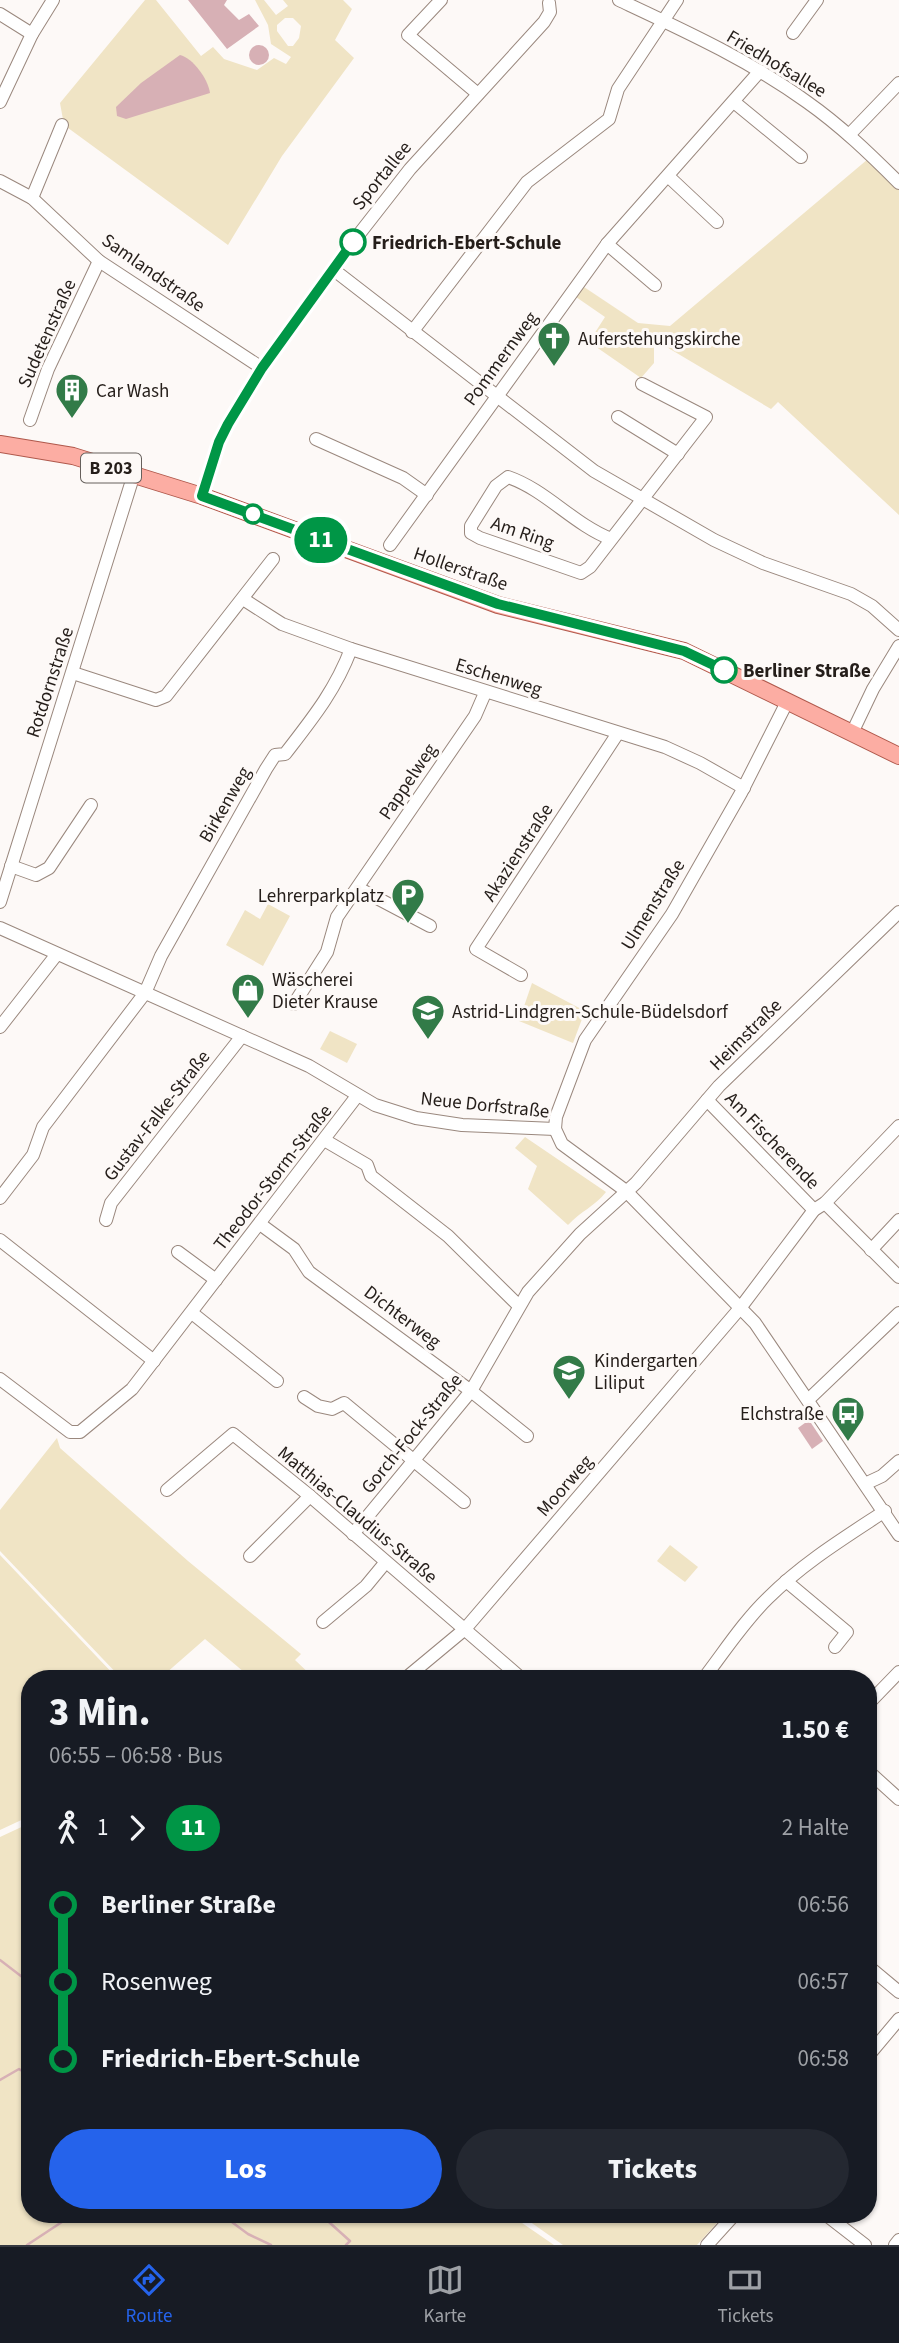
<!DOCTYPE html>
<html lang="de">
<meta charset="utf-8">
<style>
:root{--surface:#171b24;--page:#242831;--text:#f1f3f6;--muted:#9ea1a6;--line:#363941;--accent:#2563eb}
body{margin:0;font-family:"Source Sans 3",sans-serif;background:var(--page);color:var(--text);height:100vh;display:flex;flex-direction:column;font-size:26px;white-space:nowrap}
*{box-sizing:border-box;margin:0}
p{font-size:23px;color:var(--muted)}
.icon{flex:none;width:38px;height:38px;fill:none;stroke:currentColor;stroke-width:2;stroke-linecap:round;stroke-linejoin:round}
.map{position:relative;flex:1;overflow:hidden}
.sheet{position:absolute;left:21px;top:1670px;width:856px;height:553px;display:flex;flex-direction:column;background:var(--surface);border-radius:28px;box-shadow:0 2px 5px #0004}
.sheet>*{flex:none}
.badge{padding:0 14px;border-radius:23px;font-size:24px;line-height:46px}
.map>.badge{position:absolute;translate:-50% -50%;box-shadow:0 0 0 4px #fff}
.legs{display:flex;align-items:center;gap:10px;height:77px;padding:0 28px;font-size:23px}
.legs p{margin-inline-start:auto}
.summary{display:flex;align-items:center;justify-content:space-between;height:119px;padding:0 28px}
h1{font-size:38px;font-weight:800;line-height:52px}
.action{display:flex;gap:14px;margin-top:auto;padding:14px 28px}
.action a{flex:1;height:80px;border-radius:42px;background:var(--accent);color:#fff;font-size:28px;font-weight:800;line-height:80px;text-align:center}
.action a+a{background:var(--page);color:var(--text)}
ul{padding:0 28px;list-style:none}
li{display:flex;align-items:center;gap:24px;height:77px;font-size:26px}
li i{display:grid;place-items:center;width:10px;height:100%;margin:0 9px;background:currentColor}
li i::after{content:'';width:18px;height:18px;margin:-9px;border:5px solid;border-radius:50%;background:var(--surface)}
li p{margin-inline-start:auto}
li:first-child i{background:linear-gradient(#0000 50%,currentColor 0)}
li:last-child i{background:linear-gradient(currentColor 50%,#0000 0)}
.tab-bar{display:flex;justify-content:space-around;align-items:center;height:98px;border-top:2px solid var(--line);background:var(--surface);font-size:19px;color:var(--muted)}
.tab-bar a{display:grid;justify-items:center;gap:4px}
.tab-bar .selected{color:var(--accent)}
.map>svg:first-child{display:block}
</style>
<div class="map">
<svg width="899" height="2245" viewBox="0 0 899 2245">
<rect width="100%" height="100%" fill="#fdf9f7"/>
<!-- green -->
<g fill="#f0e4c5" fill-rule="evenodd">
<path d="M145 0H156L201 56 213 47 224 59 257 70 274 58 286 64 291 57 271 44 268 25 255 0H264L276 15 288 6 283 0H343L352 9 335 40 354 58 282 156 228 245 64 125 60 103ZM285 18H293L301 26 299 38 293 46H288L277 31V25Z"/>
<polygon points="868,159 899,190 899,515 778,402 771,409 648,336 637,334 654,347 654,363 641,378 589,342 605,317 576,297 584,287 638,323 670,326"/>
<polygon points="268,904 290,916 263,966 226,945 245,910 260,919"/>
<polygon points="532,983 585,1011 573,1043 519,1021"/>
<polygon points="330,1031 357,1044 347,1063 320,1049"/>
<path d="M525 1137 606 1192C594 1207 581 1211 568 1225L528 1189 537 1166 515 1148Z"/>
<polygon points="57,1438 60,1448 188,1561 301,1654 295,1660 314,1678 251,1678 205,1639 165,1674 168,1678 121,1678 0,1551 0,1510"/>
<polygon points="670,1545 698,1567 685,1582 657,1561"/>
<polygon points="0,1555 117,1678 30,1678 30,1816 0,1830"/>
<polygon points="30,1823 30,2214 509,2214 554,2245 0,2245 0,1837"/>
<polygon points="519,2214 725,2214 697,2245 563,2245"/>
</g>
<!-- water -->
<g fill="#d7b0b5">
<polygon points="188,0 227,0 224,5 239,20 249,14 259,26 227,49"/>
<circle cx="259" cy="55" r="10"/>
<path d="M180 55C193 58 208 79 210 93L126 119 117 116 116 107 141 83Z"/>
<polygon points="809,1420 823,1441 812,1449 798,1428"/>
</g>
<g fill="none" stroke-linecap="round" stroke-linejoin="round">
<!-- stream -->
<g stroke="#d7b0b5" stroke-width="2.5">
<polyline points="0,1960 30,1983"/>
<polyline points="0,2080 19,2069 30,2076"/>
<polyline points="221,2214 248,2234 271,2245"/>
<polyline points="320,2214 350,2241 346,2245"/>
<polyline points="27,2245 74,2214"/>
</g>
<defs>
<g id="minor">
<polyline points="441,0 408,35 478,94"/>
<path d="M619 0C683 30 749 60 807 102 841 126 870 154 899 183"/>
<polyline points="0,14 32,34"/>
<polyline points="793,33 817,0"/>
<polyline points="0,102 32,34 53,0"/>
<polyline points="734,102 801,157"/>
<polyline points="849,135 899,83"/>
<polyline points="669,177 717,222"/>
<polyline points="0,181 32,198 99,261 262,368"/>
<polyline points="32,198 62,125"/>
<polyline points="607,244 655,285"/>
<polyline points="334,270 594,471 714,540 763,563 851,594 872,606 899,630"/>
<polyline points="412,332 527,182 609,119 618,89 677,0"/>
<polyline points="618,417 678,454"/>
<polyline points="30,420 48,369 99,261"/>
<polyline points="316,439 403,478 427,495"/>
<polyline points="202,496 219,442 228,424 262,368 349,247 410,169 544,22 550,12 549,3"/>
<path d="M611 539C573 524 546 490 508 477L496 486 471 526V533L480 538 581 573 590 567 706 417 642 384"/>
<polyline points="390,545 607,244 760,71"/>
<polyline points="243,599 282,624 351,649 665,747 700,763 744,788"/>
<polyline points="73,673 156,700 166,696 273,559"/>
<polyline points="787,702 741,793 672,914 585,1040 556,1117 555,1129 562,1144 626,1191 755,1323 899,1535"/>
<polyline points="852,733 873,689 899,646"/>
<polyline points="11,866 36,875 49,868 91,805"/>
<polyline points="358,888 430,926"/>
<polyline points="0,902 134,474"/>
<polyline points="0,928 309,1066 375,1105 416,1118 462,1125 555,1129"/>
<polyline points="521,975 476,949 618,733"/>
<polyline points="294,1004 327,952 337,917 475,716 485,693"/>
<polyline points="0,1027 57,954"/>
<polyline points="707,1100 814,1210"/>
<polyline points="326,1141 367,1165 371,1176 448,1236 518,1305"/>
<path d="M0 1198 33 1155 43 1127 145 993 161 956 266 769 275 755 285 754C312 719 335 691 351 649"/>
<polyline points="825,1203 899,1277"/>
<polyline points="106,1220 111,1203 242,1036"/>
<polyline points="260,1224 294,1249 309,1272 471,1391 527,1436"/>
<polyline points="0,1240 154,1361"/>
<polyline points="871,1250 899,1220"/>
<polyline points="178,1252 216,1280"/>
<polyline points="192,1313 277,1381"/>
<polyline points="0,1379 70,1432 80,1432 132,1389 357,1096"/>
<polyline points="304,1397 318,1406 332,1409 344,1403 464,1502"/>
<polyline points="809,1399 899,1313"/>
<polyline points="867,1483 882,1476 899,1461"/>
<polyline points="167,1490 233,1434 310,1496 521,1678"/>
<polyline points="353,1534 471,1391 528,1292 580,1234 636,1183 719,1086 899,912"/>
<polyline points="250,1556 310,1496"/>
<polyline points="786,1581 847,1632 835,1647"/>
<polyline points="323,1622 366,1586 385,1563"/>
<polyline points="406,1678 465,1629 741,1307 814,1210 825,1203 899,1126"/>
<path d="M704 1678C724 1652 744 1621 768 1598 803 1563 844 1538 885 1511"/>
<polyline points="868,1704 899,1672"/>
<polyline points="868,1771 899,1799"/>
<polyline points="868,1966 899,1992"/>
<polyline points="868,2056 899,2019"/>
<polyline points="825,2214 865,2245"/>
<polyline points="707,2245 735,2214"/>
<polyline points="895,2245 899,2240"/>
</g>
<polyline id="major" points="0,444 73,456 202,496 498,605 684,651 899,756"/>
</defs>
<!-- minor casing -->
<use href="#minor" stroke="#9a887e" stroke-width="14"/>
<!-- major casing -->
<use href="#major" stroke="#af584b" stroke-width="18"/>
<!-- minor -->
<use href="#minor" stroke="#fff" stroke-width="12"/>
<!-- major -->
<use href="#major" stroke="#fcada3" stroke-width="16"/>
</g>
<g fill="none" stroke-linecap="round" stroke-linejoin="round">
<defs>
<polyline id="line-1" points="353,242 262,368 228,424 219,442 202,496 498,604 684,651 724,670"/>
</defs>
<!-- line-1 casing -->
<use href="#line-1" stroke="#fff" stroke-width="16"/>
<!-- line-1 -->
<use href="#line-1" stroke="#009646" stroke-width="10"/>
</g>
<!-- icons -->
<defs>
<symbol id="church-pin" viewBox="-11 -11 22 30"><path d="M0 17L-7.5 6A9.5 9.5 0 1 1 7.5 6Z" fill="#327b48" stroke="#fdf9f7"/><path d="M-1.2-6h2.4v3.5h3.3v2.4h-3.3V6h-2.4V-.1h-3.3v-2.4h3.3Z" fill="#fff"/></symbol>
<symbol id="building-pin" viewBox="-11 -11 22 30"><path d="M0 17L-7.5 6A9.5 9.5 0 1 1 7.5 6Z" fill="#327b48" stroke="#fdf9f7"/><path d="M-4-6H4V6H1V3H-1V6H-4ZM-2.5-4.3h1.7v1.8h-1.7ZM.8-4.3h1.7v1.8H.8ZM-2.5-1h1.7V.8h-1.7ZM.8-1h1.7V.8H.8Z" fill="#fff"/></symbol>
<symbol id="parking-pin" viewBox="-11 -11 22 30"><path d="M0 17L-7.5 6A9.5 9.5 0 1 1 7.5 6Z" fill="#327b48" stroke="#fdf9f7"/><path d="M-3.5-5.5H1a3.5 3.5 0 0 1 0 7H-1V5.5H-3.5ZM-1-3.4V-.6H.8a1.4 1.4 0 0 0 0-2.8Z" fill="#fff"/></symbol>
<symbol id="shop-pin" viewBox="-11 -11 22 30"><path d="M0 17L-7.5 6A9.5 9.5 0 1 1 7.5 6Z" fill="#327b48" stroke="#fdf9f7"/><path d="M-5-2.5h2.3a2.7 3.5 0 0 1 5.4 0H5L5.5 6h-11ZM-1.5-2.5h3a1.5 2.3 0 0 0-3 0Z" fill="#fff"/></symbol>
<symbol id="school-pin" viewBox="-11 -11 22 30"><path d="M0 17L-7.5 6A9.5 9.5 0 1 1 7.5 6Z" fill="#327b48" stroke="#fdf9f7"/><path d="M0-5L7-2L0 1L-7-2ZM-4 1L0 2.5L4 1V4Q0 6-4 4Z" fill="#fff"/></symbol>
<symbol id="bus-pin" viewBox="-11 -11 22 30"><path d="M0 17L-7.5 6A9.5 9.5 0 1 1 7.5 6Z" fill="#327b48" stroke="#fdf9f7"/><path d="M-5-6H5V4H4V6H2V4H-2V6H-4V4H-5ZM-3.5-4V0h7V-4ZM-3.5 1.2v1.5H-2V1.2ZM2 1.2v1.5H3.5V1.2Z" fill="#fff"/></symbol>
</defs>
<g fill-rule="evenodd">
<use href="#church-pin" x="535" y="319" width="38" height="52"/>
<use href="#building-pin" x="53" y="371" width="38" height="52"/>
<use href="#parking-pin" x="389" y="876" width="38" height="52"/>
<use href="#shop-pin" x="229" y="971" width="38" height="52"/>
<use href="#school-pin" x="409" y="992" width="38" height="52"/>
<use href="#school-pin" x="550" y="1352" width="38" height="52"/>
<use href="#bus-pin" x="829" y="1394" width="38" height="52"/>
</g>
<!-- markers -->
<g fill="#fff" stroke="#009646" stroke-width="3.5">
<circle cx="353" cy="242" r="12"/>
<circle cx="253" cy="514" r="9"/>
<circle cx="724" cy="670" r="12"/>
</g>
<g text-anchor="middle" stroke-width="6" stroke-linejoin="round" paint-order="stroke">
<!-- shield labels -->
<rect fill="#fdf9f7" stroke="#66605c" stroke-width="2" x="81" y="453.5" width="60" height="29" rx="5"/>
<g font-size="18" font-weight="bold" fill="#251e1a">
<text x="111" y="474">B 203</text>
</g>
<!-- street labels -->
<g font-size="19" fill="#251e1a" stroke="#fdf9f7">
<text transform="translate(777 63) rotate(31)" y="7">Friedhofsallee</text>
<text transform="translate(381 175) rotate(-51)" y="7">Sportallee</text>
<text transform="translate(154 272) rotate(35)" y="7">Samlandstraße</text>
<text transform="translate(46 333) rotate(-66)" y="7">Sudetenstraße</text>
<text transform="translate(500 358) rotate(-54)" y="7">Pommernweg</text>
<text transform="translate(523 532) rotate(19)" y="7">Am Ring</text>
<text transform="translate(461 568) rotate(19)" y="7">Hollerstraße</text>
<text transform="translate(499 676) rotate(17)" y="7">Eschenweg</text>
<text transform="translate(49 682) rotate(-72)" y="7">Rotdornstraße</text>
<text transform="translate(407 781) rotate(-56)" y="7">Pappelweg</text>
<text transform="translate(224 804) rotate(-60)" y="7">Birkenweg</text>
<text transform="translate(517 852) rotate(-57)" y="7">Akazienstraße</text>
<text transform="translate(652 904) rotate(-58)" y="7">Ulmenstraße</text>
<text transform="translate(745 1034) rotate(-45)" y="7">Heimstraße</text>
<text transform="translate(485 1104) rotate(6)" y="7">Neue Dorfstraße</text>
<text transform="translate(156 1115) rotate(-52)" y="7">Gustav-Falke-Straße</text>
<text transform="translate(773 1140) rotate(46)" y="7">Am Fischerende</text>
<text transform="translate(272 1177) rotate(-52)" y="7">Theodor-Storm-Straße</text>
<text transform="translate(403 1316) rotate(37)" y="7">Dichterweg</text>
<text transform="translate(411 1433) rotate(-51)" y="7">Gorch-Fock-Straße</text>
<text transform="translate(564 1485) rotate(-49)" y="7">Moorweg</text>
<text transform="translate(358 1514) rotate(40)" y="7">Matthias-Claudius-Straße</text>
</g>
<!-- stop labels -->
<g font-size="19" font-weight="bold" fill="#251e1a" stroke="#fdf9f7" text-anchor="start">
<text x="372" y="249">Friedrich-Ebert-Schule</text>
<text x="743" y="677">Berliner Straße</text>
</g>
<!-- poi labels -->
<g font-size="19" fill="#251e1a" stroke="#fdf9f7" text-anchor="start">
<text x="578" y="345">Auferstehungskirche</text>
<text x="96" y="397">Car Wash</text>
<text x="384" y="902" text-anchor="end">Lehrerparkplatz</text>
<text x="272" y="986">Wäscherei<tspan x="272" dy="22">Dieter Krause</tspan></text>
<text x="452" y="1018">Astrid-Lindgren-Schule-Büdelsdorf</text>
<text x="594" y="1367">Kindergarten<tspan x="594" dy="22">Liliput</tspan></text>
<text x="824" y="1420" text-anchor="end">Elchstraße</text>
</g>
</g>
</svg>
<b class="badge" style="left:321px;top:540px;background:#009646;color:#fff">11</b>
<section class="sheet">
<div class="summary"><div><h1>3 Min.</h1><p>06:55 – 06:58 · Bus</p></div><b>1.50 €</b></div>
<div class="legs"><svg class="icon" aria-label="walk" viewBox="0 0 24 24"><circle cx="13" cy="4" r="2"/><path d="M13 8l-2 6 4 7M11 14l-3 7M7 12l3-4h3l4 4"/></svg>1<svg class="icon" aria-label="forward" viewBox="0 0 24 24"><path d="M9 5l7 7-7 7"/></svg><b class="badge" style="background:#009646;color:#fff">11</b><p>2 Halte</p></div>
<ul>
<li><i style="color:#009646"></i><b>Berliner Straße</b><p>06:56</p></li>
<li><i style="color:#009646"></i><span>Rosenweg</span><p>06:57</p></li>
<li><i style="color:#009646"></i><b>Friedrich-Ebert-Schule</b><p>06:58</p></li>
</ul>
<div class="action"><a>Los</a><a>Tickets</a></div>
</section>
</div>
<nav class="tab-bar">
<a class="selected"><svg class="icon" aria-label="directions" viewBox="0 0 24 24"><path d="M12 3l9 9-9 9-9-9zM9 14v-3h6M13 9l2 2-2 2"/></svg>Route</a>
<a><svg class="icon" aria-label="map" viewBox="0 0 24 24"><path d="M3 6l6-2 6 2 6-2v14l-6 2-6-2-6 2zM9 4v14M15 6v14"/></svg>Karte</a>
<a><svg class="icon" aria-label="tickets" viewBox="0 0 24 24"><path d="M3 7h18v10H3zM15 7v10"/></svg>Tickets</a>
</nav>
